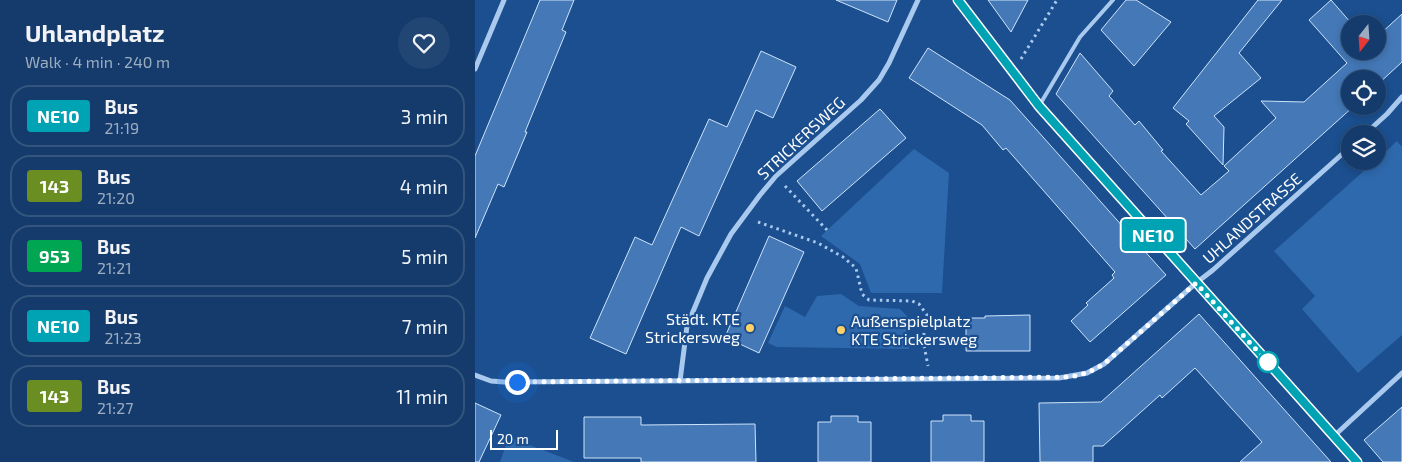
<!DOCTYPE html>
<meta charset="utf-8">
<style>
:root{--surface:#143b6b;--page:#214673;--text:#f1f3f6;--muted:#9dadc1;--line:#33557e}
body{margin:0;font-family:"Exo 2",sans-serif;background:var(--page);color:var(--text);height:100vh;display:flex;flex-direction:column;font-size:19px;white-space:nowrap}
*{box-sizing:border-box;margin:0}
p{font-size:16px;color:var(--muted)}
.icon{flex:none;width:28px;height:28px;fill:none;stroke:currentColor;stroke-width:2;stroke-linecap:round;stroke-linejoin:round}
.map{position:relative;flex:1;overflow:hidden}
.drawer{display:flex;flex-direction:column;background:var(--surface);width:475px}
.drawer>*{flex:none}
.badge{padding:0 10px;border-radius:4px;font-size:18px;line-height:32px}
.needle{width:32px;rotate:197deg}
.controls{position:absolute;left:866px;top:15px;display:grid;gap:10px}
.controls a{display:grid;place-items:center;width:45px;height:45px;border-radius:50%;background:var(--surface);box-shadow:0 2px 8px #0003,0 0 0 1px var(--line);font-size:25px}
.scale{position:absolute;left:15px;bottom:12px;width:68px;box-sizing:border-box;padding-left:5px;border:2px solid #fff;border-top:0;font-size:14px;line-height:18px;white-space:nowrap;color:#fff;-webkit-text-stroke:4px #1b4f8f;paint-order:stroke}
.you{position:absolute;width:25px;height:25px;margin:-12px;border:4px solid #fff;border-radius:50%;background:#1a73e8;box-shadow:0 0 0 8px #1a73e833}
.map>.badge{position:absolute;translate:-50% -50%;box-shadow:0 0 0 2px #fff}
.round{display:grid;place-items:center;flex:none;width:52px;height:52px;border-radius:26px;background:var(--page)}
.overview{display:flex;align-items:center;justify-content:space-between;height:85px;padding:0 25px}
h1{font-size:24px;font-weight:700;line-height:38px}
ul{padding:0;list-style:none}
li{display:flex;align-items:center;gap:15px;height:62px;margin:0 10px 8px;padding:0 15px;border:2px solid var(--line);border-radius:20px}
li div{flex:1}
li b{display:block;font-size:19px}
li em{font-style:normal}
li .badge{min-width:55px;font-weight:700;text-align:center}
main{display:flex;flex:1;min-height:0}
.map>svg:first-child{display:block}
</style>
<main>
<section class="drawer">
<div class="overview"><div><h1>Uhlandplatz</h1><p>Walk · 4 min · 240 m</p></div><a class="round"><svg class="icon" aria-label="heart" viewBox="0 0 24 24"><path d="M12 20l-8-8c-3-5 5-10 8-4 3-6 11-1 8 4z"/></svg></a></div>
<ul>
<li><span class="badge" style="background:#00a3b4;color:#fff">NE10</span><div><b>Bus</b><p>21:19</p></div><em>3 min</em></li>
<li><span class="badge" style="background:#6b8e23;color:#fff">143</span><div><b>Bus</b><p>21:20</p></div><em>4 min</em></li>
<li><span class="badge" style="background:#00a651;color:#fff">953</span><div><b>Bus</b><p>21:21</p></div><em>5 min</em></li>
<li><span class="badge" style="background:#00a3b4;color:#fff">NE10</span><div><b>Bus</b><p>21:23</p></div><em>7 min</em></li>
<li><span class="badge" style="background:#6b8e23;color:#fff">143</span><div><b>Bus</b><p>21:27</p></div><em>11 min</em></li>
</ul>
</section>
<div class="map">
<svg width="927" height="462" viewBox="0 0 927 462">
<rect width="100%" height="100%" fill="#1b4f8f"/>
<!-- green -->
<g fill="#2e69ad">
<polygon points="922,141 927,147 927,335 883,373 827,309 840,296 799,251 900,161 902,161 903,159"/>
<polygon points="439,149 474,173 467,293 396,293 385,264 346,236"/>
<polygon points="366,294 384,306 425,309 432,316 434,349 302,347 293,343 310,306 330,317 342,296"/>
<polygon points="34,437 99,462 25,462"/>
</g>
<!-- building -->
<g fill="#4478b7" stroke="#cfe3fa">
<polygon points="65,0 99,0 87,30 91,32 50,132 52,132 29,187 23,184 0,238 0,156"/>
<polygon points="361,0 422,0 413,22"/>
<polygon points="513,0 553,0 536,32"/>
<polygon points="651,0 661,0 696,22 659,66 626,30"/>
<polygon points="783,0 807,0 764,53 786,78 739,116 749,127 748,165 711,124 714,121 698,108"/>
<polygon points="856,0 877,24 875,24 875,51 902,51 902,34 904,35 927,14 927,62 902,85 902,79 875,79 875,106 879,106 720,249 581,94 605,53 638,91 634,96 660,125 664,121 688,150 686,151 726,195 754,171 749,166 801,118 786,101 829,102 872,63 834,20"/>
<polygon points="453,48 535,100 691,275 615,342 596,321 613,305 611,303 639,278 637,275 640,272 531,148 528,150 507,125 434,78"/>
<polygon points="286,51 321,67 298,118 281,110 224,236 206,227 151,354 115,338 160,237 177,245 234,119 252,127"/>
<polygon points="405,109 431,138 347,211 322,181"/>
<polygon points="294,236 329,252 284,353 250,337"/>
<polygon points="724,314 856,462 765,462 787,442 720,368 687,398 685,395 628,446 618,446 618,462 565,462 564,403 626,402"/>
<polygon points="555,315 555,351 491,351 491,318 510,318 510,316"/>
<polygon points="0,403 26,415 4,462 0,462"/>
<polygon points="927,407 927,462 908,462 889,440"/>
<polygon points="468,415 496,415 496,421 509,421 509,462 456,462 456,421 468,421"/>
<polygon points="356,416 383,416 383,422 396,422 396,462 343,462 343,422 356,422"/>
<polygon points="109,417 166,417 166,425 280,424 281,462 166,462 166,458 109,458"/>
</g>
<g fill="none" stroke-linecap="round" stroke-linejoin="round">
<!-- path -->
<g stroke="#a9c9ee" stroke-width="3" stroke-dasharray="2.5 4" stroke-linecap="butt">
<polyline points="546,59 582,0"/>
<polyline points="310,186 352,230"/>
<polyline points="283,222 343,243 368,257 381,268 387,294 394,300 437,301 444,304 452,315 448,340 453,366"/>
</g>
<!-- service -->
<polyline stroke="#a9c9ee" stroke-width="4" points="564,106 605,37 638,0"/>
<!-- minor -->
<g stroke="#a9c9ee" stroke-width="5">
<polyline points="483,0 564,106 882,462"/>
<polyline points="0,69 29,0"/>
<polyline points="890,134 912,114 927,97"/>
<polyline points="0,375 16,381 29,382 584,378 612,373 629,364 721,283 738,270 875,147"/>
<polyline points="205,381 212,326 232,278 256,234 285,195 301,176 386,100 404,80 414,63 443,0"/>
<polyline points="859,436 927,373"/>
</g>
</g>
<g fill="none" stroke-linecap="round" stroke-linejoin="round">
<defs>
<polyline id="line" points="483,0 564,106 882,462"/>
</defs>
<!-- line casing -->
<use href="#line" stroke="#fff" stroke-width="11"/>
<!-- line -->
<use href="#line" stroke="#00a3b4" stroke-width="8"/>
<!-- walk -->
<polyline stroke="#fff" stroke-width="5" stroke-dasharray="0 9" points="42,382 596,377 612,373 629,364 721,283 794,364 793,362"/>
</g>
<!-- markers -->
<g fill="#ffd166" stroke="#1b4f8f" stroke-width="2">
<circle cx="275" cy="328" r="5"/>
<circle cx="366" cy="330" r="5"/>
</g>
<circle fill="#fff" stroke="#00a3b4" stroke-width="2.5" cx="793" cy="362" r="10"/>
<g text-anchor="middle" stroke-width="4.5" stroke-linejoin="round" paint-order="stroke">
<!-- street labels -->
<g font-size="16" fill="#fff" stroke="#1b4f8f">
<text transform="translate(326 138) rotate(-43)" y="6">STRICKERSWEG</text>
<text transform="translate(777 218) rotate(-42)" y="6">UHLANDSTRASSE</text>
</g>
<!-- poi labels -->
<g font-size="16" fill="#fff" stroke="#1b4f8f" text-anchor="end">
<text x="265" y="325">Städt. KTE<tspan x="265" dy="18">Strickersweg</tspan></text>
<text x="376" y="327" text-anchor="start">Außenspielplatz<tspan x="376" dy="18">KTE Strickersweg</tspan></text>
</g>
</g>
</svg>
<div class="controls">
<a><svg class="needle" viewBox="-14 -14 28 28"><path d="M0-13l5 13h-10z" fill="#e53935"/><path d="M0 13l5-13h-10z" fill="#9dadc1"/></svg></a>
<a><svg class="icon" aria-label="locate" viewBox="0 0 24 24"><circle cx="12" cy="12" r="6"/><path d="M12 2v4M12 18v4M2 12h4M18 12h4"/></svg></a>
<a><svg class="icon" aria-label="layers" viewBox="0 0 24 24"><path d="M12 4l9 5-9 5-9-5zM3 14l9 5 9-5"/></svg></a>
</div>
<div class="scale">20 m</div>
<div class="you" style="left:42px;top:382px"></div>
<b class="badge" style="left:678px;top:235px;background:#00a3b4;color:#fff">NE10</b>
</div>
</main>
